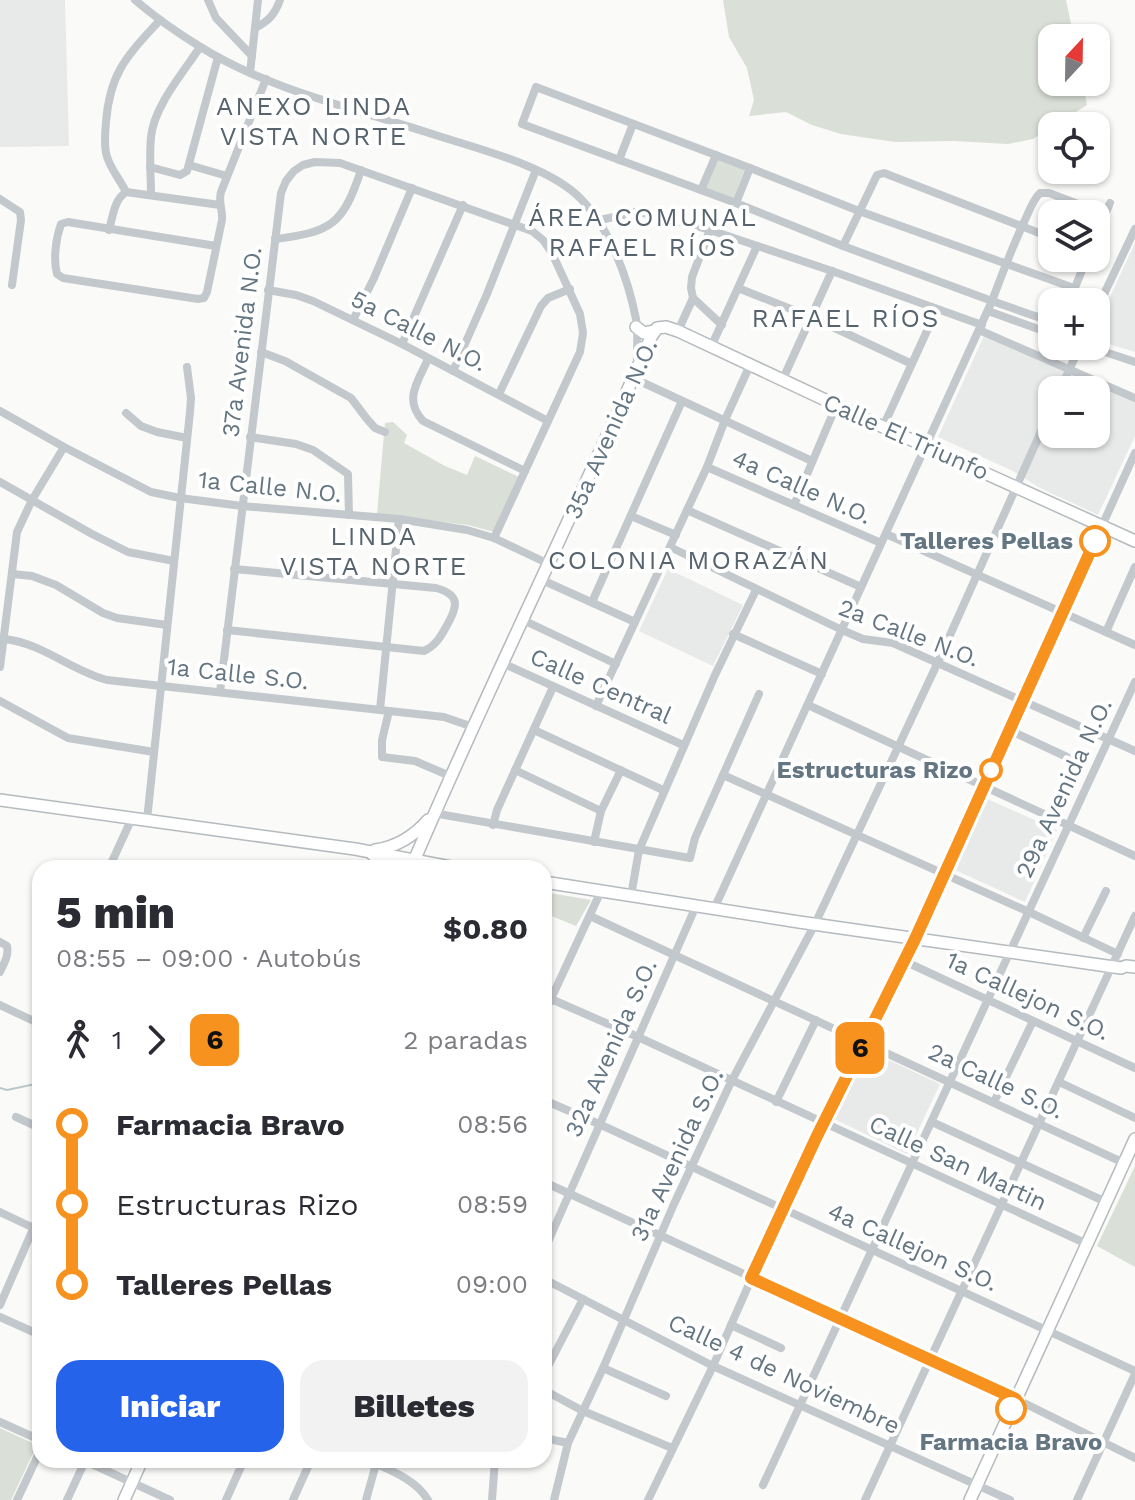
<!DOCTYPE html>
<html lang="es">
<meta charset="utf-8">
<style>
:root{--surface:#fff;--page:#f2f2f3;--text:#2b2b33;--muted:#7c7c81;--accent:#2563eb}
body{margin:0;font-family:"Work Sans",sans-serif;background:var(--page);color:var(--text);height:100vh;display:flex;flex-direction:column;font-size:30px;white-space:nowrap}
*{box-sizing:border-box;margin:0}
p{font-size:26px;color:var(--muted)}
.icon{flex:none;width:44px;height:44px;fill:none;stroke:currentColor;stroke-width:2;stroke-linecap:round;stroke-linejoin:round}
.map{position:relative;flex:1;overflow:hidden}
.side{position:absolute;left:32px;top:860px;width:520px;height:608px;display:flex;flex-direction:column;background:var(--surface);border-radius:24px;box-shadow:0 2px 6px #0004}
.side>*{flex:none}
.badge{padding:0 16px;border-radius:12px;font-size:28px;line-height:52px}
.needle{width:52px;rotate:22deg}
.fabs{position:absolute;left:1038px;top:24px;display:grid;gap:16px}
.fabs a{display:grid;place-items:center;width:72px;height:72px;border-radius:16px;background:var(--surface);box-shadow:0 2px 6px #0004;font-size:40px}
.map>.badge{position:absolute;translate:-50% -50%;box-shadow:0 0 0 4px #fff}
.legs{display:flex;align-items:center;gap:12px;height:88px;padding:0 24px;font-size:26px}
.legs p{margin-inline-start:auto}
.summary{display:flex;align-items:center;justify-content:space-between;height:136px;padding:0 24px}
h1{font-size:44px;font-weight:800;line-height:60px}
.cta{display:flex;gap:16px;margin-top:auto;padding:16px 24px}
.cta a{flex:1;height:92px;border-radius:24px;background:var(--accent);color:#fff;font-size:32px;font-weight:800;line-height:92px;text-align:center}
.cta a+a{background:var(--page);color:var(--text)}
ul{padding:0 24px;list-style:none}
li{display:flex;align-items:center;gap:28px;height:80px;font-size:30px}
li i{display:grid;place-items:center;width:12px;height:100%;margin:0 10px;background:currentColor}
li i::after{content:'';width:20px;height:20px;margin:-10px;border:6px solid;border-radius:50%;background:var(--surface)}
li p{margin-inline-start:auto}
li:first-child i{background:linear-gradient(#0000 50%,currentColor 0)}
li:last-child i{background:linear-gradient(currentColor 50%,#0000 0)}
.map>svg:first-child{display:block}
</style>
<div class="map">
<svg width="1135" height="1500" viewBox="0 0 1135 1500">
<rect width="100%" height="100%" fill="#fafaf8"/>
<!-- built -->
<g fill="#e8e9e9" fill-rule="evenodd">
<polygon points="0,0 65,0 69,146 0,147"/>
<polygon points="1135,243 1135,352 1096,340 1096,327"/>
<path d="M984 336 1135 402V436L1098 515 1040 488 1013 471 938 437ZM1052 390H1096V434H1052Z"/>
<polygon points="668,569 743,605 713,666 639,631"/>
<polygon points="985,798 1057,830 1025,902 953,869"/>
<polygon points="865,1049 940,1084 907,1154 832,1118"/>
</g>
<!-- green -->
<g fill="#dadfd7">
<polygon points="723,0 1066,0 1074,38 1052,38 1052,82 1083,82 1087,105 1033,139 1008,144 954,141 895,142 841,134 812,125 786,112 749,116 754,100 747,68 729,37"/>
<polygon points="717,158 745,169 733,200 704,189"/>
<polygon points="393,422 407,435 404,443 445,466 467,475 475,456 519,477 494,532 468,525 377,514 385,423"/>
<polygon points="544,892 591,900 576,926 544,913"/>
<polygon points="1135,1166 1135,1267 1097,1246"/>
<polygon points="0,1428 37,1445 11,1500 0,1500"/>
</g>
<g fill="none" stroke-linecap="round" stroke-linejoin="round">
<!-- stream -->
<polyline stroke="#bbc7cb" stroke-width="2" points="0,1088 7,1090 40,1083"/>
<defs>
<g id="major">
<polyline points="636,327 644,333 655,331"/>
<polyline points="0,800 355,849 456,868"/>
<path d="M375 850C396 847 414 836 428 820"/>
<polyline points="373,855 392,868"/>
<path d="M411 868C487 689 574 515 651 337L657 328 666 327 678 331 883 427 1135 541"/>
<polyline points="544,882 799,922 1121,968 1126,966 1135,967"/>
<polyline points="124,1500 142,1460"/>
<polyline points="970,1500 1135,1139"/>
</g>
</defs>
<!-- major casing -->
<use href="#major" stroke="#b5babe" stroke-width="14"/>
<!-- minor -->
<g stroke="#c3c8cc" stroke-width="8">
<path d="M135 0C155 17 176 32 199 46 265 88 352 108 426 132 471 147 549 165 581 199 610 229 628 278 636 319 639 334 636 351 637 367"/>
<polyline points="208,0 216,18 252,56"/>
<path d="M255 28C269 21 275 14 280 0"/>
<polyline points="250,73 258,0"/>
<polyline points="619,160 633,124"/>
<polyline points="189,165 227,176"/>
<polyline points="150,167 180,175 187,171 218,57"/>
<polyline points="701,190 716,155"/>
<path d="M126 192C120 179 109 168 106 153 104 143 105 133 106 122 110 72 127 56 160 20"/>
<polyline points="126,192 220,205"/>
<path d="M151 195C151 176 149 156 151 137 154 106 183 73 200 47"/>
<polyline points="0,199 20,212 21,220 12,285"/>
<polyline points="736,203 522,124 536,87 750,168"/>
<polyline points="600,220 636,212 656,215 710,230 832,271 982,325"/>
<path d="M109 230C113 216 114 200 126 192"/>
<polyline points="1096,236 1110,203"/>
<path d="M1052 238 884 173 877 175 843 246 992 301C1002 274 1012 248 1024 222 1029 212 1032 201 1040 193H1049L1105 214"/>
<path d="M275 239C331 232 343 225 361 170"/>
<path d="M216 246 68 222 61 224C56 238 53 259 57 274L63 278 198 299 204 298 207 292 222 220C223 210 218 202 221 192L266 79"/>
<polyline points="843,246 736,203 750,168 859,211 1074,288"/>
<polyline points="738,288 811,317 912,364"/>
<polyline points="268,290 296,295 313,301 402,344 548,421"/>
<polyline points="693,298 722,325"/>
<polyline points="1069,302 1087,258"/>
<polyline points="988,311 1052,334"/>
<polyline points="1096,311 1135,229"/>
<polyline points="353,320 374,278 412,188"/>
<polyline points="979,330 1135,398"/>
<polyline points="678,331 693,298 691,288 692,277 710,230"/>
<polyline points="402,344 463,205"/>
<polyline points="1087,346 1135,362"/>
<polyline points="711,347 757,246"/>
<polyline points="261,352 285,361 351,398 367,419 375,428 385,432"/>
<path d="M428 359C418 382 403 399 423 421L525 471"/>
<polyline points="453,371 487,294 536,170"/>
<polyline points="633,378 812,461"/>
<polyline points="782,381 832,271"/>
<polyline points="1060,390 1080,346"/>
<polyline points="499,394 541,306 548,298 570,289"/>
<polyline points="0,411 64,447 151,492 180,498 242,506 399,519 467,530 494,538 549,564"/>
<polyline points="126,413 141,426 157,432 187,438"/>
<polyline points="883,427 937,309"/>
<polyline points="250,437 296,444 313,450 348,474 349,515"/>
<polyline points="707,467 881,543"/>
<polyline points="0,482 92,534 128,552 174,561"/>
<polyline points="794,505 836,406"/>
<polyline points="687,510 861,587"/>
<polyline points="631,516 676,535"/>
<polyline points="886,534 1135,645"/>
<polyline points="670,547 842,630 863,639 893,643 1135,751"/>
<polyline points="12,574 32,576 56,585 103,613 117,618 167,625"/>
<polyline points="542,580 635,622"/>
<polyline points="592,602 682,401"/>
<polyline points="523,620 616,664"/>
<path d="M227 630 424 651C435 646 440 638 446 627 457 608 462 595 436 588L234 569"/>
<polyline points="1106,632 1135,567"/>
<polyline points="733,634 822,674"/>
<path d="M5 639C44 644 70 670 107 680L444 717 473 727"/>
<polyline points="502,663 683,745"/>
<polyline points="0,667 17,532 32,500 64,447"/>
<polyline points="220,692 281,193 286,181 294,171 303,165 315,162 340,163 532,231 543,240 552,253 580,314 583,333 580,352 494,538"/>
<polyline points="0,701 68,738 154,752"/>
<polyline points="808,705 1135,856"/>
<polyline points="596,706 707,467 725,420 750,365"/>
<polyline points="380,710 399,519"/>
<polyline points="389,711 382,740 382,757 415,761 450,776"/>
<polyline points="534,730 663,790"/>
<polyline points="1009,730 1067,757"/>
<polyline points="515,770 601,811"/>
<polyline points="723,775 1029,912 1118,954"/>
<polyline points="433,813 690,858 695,838 759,694"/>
<polyline points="147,820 190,412 191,398 187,367"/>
<polyline points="493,825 497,810 553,687"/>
<polyline points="594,842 601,811 621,770"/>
<polyline points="109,868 132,818"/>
<polyline points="631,896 639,850 715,675 756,590"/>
<polyline points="714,909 992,301 1052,322"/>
<polyline points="590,916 1124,1163"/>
<polyline points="1083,938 1106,891"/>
<path d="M0 942 7 946C9 956 4 963 0 972"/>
<polyline points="904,961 1135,1068"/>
<polyline points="551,999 638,1037 1087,1244"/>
<polyline points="0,1005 40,1024"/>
<polyline points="544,1014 601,891"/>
<polyline points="1059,1082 1135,1118"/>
<polyline points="544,1100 599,1124 1135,1371"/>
<polyline points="776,1102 816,1020"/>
<polyline points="994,1102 1033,1021"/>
<polyline points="16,1117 40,1128"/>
<polyline points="932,1122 1106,1202"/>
<polyline points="544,1182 1016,1399 1135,1458"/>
<polyline points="0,1212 40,1231"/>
<polyline points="544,1251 696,906"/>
<polyline points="544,1279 713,1366 1010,1500"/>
<polyline points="0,1305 40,1213"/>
<polyline points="0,1317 40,1335"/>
<polyline points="731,1325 781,1348"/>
<polyline points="603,1368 666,1396"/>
<polyline points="544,1374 583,1299"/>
<polyline points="544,1390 583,1411 672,1448"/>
<polyline points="0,1422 40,1440"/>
<polyline points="544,1438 568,1443"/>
<polyline points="83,1460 170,1500"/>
<path d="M368 1460C389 1470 416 1479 428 1500"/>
<polyline points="763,1485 1135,682"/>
<polyline points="17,1500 40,1451"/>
<polyline points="67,1500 85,1461"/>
<polyline points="226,1500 244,1460"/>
<polyline points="293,1500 311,1460"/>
<polyline points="366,1500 376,1464"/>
<polyline points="492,1500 495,1460"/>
<polyline points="554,1500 568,1443 603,1368 674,1204 731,1082 815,924 938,662 1052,407"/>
<polyline points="648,1500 713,1366 782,1209 816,1138 915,939 1135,453"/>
<polyline points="865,1500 1135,916"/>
<polyline points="1077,1500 1135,1374"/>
</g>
<!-- major -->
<use href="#major" stroke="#fff" stroke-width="11"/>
</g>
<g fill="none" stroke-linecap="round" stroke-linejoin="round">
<defs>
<polyline id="line-1" points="1011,1409 1016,1399 751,1278 816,1138 915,939 1095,541"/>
</defs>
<!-- line-1 casing -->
<use href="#line-1" stroke="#fff" stroke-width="18"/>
<!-- line-1 -->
<use href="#line-1" stroke="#f7921f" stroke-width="12"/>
</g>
<!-- markers -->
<g fill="#fff" stroke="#f7921f" stroke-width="4">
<circle cx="1095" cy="541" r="14"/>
<circle cx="991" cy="770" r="10"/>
<circle cx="1011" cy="1409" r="14"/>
</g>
<g text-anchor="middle" stroke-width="8" stroke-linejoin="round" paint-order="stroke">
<!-- street labels -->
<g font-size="24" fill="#657683" stroke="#fff">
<text transform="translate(419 331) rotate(27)" y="8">5a Calle N.O.</text>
<text transform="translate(242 342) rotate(-83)" y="8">37a Avenida N.O.</text>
<text transform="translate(611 429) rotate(-66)" y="8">35a Avenida N.O.</text>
<text transform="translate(906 437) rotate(24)" y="8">Calle El Triunfo</text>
<text transform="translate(270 487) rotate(6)" y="8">1a Calle N.O.</text>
<text transform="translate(802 487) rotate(24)" y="8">4a Calle N.O.</text>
<text transform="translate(909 633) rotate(21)" y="8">2a Calle N.O.</text>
<text transform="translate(238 674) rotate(6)" y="8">1a Calle S.O.</text>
<text transform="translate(601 686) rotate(24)" y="8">Calle Central</text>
<text transform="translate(1064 788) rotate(-65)" y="8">29a Avenida N.O.</text>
<text transform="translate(1028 996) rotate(25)" y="8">1a Callejon S.O.</text>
<text transform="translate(611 1048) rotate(-66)" y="8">32a Avenida S.O.</text>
<text transform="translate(996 1081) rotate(25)" y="8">2a Calle S.O.</text>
<text transform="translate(677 1155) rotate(-65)" y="8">31a Avenida S.O.</text>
<text transform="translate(958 1163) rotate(25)" y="8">Calle San Martin</text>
<text transform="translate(913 1247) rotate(24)" y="8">4a Callejon S.O.</text>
<text transform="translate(784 1374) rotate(25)" y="8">Calle 4 de Noviembre</text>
</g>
<!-- stop labels -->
<g font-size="24" font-weight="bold" fill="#657683" stroke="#fff" text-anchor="end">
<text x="1073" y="549">Talleres Pellas</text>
<text x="973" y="778">Estructuras Rizo</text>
<text x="1011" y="1450" text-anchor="middle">Farmacia Bravo</text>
</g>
<!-- neighbourhood labels -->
<g font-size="26" letter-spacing="2" fill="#57646e" stroke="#fff">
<text x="314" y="115">ANEXO LINDA<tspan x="314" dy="30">VISTA NORTE</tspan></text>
<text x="643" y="226">ÁREA COMUNAL<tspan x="643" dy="30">RAFAEL RÍOS</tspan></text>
<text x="846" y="327">RAFAEL RÍOS</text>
<text x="374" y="545">LINDA<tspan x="374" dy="30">VISTA NORTE</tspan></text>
<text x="689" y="569">COLONIA MORAZÁN</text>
</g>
</g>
</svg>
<div class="fabs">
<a><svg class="needle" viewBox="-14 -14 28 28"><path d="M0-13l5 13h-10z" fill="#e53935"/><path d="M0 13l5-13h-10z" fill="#7c7c81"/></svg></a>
<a><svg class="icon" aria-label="locate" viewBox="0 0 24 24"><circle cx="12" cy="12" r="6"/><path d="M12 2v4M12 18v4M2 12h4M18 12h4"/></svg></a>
<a><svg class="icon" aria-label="layers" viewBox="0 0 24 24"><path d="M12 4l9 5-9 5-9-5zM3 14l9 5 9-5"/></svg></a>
<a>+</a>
<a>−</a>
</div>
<b class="badge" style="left:860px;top:1048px;background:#f7921f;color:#111">6</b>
<section class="side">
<div class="summary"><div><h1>5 min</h1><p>08:55 – 09:00 · Autobús</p></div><b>$0.80</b></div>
<div class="legs"><svg class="icon" aria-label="walk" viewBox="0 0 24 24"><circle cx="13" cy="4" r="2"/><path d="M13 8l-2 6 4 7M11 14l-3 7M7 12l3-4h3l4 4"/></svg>1<svg class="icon" aria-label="forward" viewBox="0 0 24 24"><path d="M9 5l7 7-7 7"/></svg><b class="badge" style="background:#f7921f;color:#111">6</b><p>2 paradas</p></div>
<ul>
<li><i style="color:#f7921f"></i><b>Farmacia Bravo</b><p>08:56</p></li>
<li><i style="color:#f7921f"></i><span>Estructuras Rizo</span><p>08:59</p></li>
<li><i style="color:#f7921f"></i><b>Talleres Pellas</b><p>09:00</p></li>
</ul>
<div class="cta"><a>Iniciar</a><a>Billetes</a></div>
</section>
</div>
